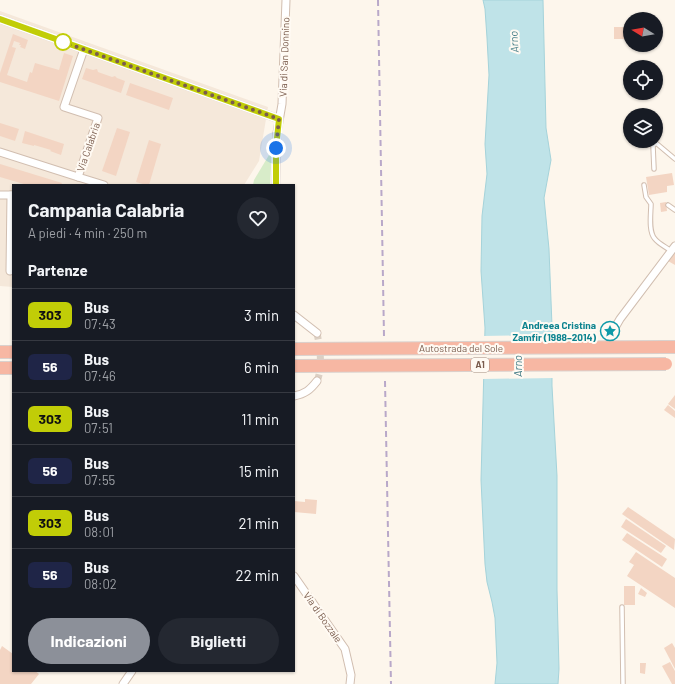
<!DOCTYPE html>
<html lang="it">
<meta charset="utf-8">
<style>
:root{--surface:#171b24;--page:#242831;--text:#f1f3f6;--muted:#9ea1a6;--line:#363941;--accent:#8c9099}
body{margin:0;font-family:Barlow,sans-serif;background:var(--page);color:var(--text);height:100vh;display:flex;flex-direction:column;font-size:15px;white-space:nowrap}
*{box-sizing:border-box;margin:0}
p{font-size:13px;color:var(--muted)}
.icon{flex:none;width:22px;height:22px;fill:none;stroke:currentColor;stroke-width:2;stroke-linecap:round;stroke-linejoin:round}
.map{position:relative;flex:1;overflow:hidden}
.side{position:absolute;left:12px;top:184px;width:283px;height:488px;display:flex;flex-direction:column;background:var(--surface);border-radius:0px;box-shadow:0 1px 3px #0004}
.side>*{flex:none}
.badge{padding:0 8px;border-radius:6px;font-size:14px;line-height:26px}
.needle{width:26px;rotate:281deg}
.fabs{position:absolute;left:623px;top:12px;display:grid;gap:8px}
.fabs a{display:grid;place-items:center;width:40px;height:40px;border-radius:50%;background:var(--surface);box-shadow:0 1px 3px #0004;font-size:20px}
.you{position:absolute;width:20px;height:20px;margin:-10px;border:3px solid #fff;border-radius:50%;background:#1a73e8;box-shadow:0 0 0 6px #1a73e833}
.map>.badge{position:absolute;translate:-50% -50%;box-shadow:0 0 0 2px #fff}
h2{padding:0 16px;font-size:15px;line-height:36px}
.round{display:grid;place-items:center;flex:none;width:42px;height:42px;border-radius:21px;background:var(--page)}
.summary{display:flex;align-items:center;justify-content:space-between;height:68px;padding:0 16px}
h1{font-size:19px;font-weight:700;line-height:30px}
.action{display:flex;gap:8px;margin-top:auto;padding:8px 16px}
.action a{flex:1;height:46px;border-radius:24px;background:var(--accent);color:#fff;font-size:16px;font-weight:700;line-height:46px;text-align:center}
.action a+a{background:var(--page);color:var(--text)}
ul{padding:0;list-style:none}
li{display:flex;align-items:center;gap:12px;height:52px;padding:0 16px;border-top:1px solid var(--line)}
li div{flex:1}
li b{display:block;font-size:15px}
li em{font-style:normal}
li .badge{min-width:44px;font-weight:700;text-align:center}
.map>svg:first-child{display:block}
</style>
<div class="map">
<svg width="675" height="684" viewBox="0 0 675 684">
<rect width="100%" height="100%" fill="#fdf6ec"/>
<!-- residential -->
<polygon fill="#f5e8da" points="0,11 268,107 259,161 244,185 13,185 13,287 0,286"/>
<!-- green -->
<polygon fill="#d8ecc9" points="272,150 270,185 253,185 254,180"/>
<!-- water -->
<polygon fill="#bfe3e8" stroke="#a5d3da" points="483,0 543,0 546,128 551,160 544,198 549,249 552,326 552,386 557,476 557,590 559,669 558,684 495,684 497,663 495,618 492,602 487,582 485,564 481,480 485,328 481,271 482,216 487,174 485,144 489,75 487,38 485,9"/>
<!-- pier -->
<polygon fill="#fdf6ec" points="554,335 554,378 482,379 483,336"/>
<!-- building -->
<g fill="#f3d5c3">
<rect x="614" y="27" width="12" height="12"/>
<polygon points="13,34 28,40 25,49 20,47 21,45 19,45 20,43 14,41 12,47 16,48 7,75 27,82 30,72 32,73 35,63 59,70 64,53 73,56 59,101 0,82 0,73"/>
<polygon points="86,68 93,70 97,69 98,72 112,77 115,76 117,78 125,81 121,93 82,79"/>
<polygon points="130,83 173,98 169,110 126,95"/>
<polygon points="0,123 19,129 15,141 0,136"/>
<polygon points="117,128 130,132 116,176 102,171"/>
<polygon points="25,131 64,144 61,155 50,151 51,150 34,145 34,146 22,143"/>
<polygon points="149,140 161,144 149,185 146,185 136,182"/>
<polygon points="643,141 649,141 650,147 643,148"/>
<polygon points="0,164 62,183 61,185 27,185 0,177"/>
<polygon points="672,173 674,185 667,186 667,192 649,195 646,177"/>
<polygon points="666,202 667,211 661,212 660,203"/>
<polygon points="675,252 675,265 668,261"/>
<polygon points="675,395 675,409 668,404"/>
<polygon points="668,405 675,411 675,418 664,410"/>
<polygon points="305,499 317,500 316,514 294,512 294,501 305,502"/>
<polygon points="628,507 675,539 674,550 622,514"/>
<polygon points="626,519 666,546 661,553 621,527"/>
<polygon points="627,533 667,559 662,567 622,540"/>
<polygon points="636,552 675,578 675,608 627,576 634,565 629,562"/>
<rect x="624" y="586" width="11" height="19"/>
<polygon points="641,588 647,593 645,597 638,594"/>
<polygon points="672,643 675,648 675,669 664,648"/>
<polygon points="2,646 13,654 13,671 35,671 39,674 31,684 0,684 0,650"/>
<polygon points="670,662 675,671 675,684 672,684 662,666"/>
<polygon points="640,663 646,663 645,674 640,673"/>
</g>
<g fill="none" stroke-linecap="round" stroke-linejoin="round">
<!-- minor-tunnel -->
<path stroke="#dcd0c4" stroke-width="7" stroke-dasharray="7 3.5" stroke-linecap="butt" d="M317 381C323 367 320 348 317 333"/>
<defs>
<g id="service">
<polyline points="654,169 653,146 656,143 675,159"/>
<path d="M644 185 646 197 651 204C651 213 648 232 655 239 659 244 666 247 671 251"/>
<polyline points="668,205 675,210"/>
<polyline points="622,607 623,684"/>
</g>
<g id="minor">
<polyline points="0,19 279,119"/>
<polyline points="0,152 78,177 98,118 64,107 84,49"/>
<polyline points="78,177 104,185"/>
<polyline points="276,185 277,133 282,104 286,0"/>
<polyline points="0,195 13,195"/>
<polyline points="10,271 11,195"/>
<polyline points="294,315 317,333"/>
<polyline points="609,338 620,319 675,246"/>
<path d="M294 396C305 394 310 390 317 381"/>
<polyline points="294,576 345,649 351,675 350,684"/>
<polyline points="123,684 132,671"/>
</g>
<g id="motorway">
<polyline points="665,347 675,347"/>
<polyline points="0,352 13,352"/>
<polyline points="0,368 13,368"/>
</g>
</defs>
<!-- service casing -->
<use href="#service" stroke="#d1beb0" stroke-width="5.5"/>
<!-- minor casing -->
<use href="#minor" stroke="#d1beb0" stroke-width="9"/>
<!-- motorway casing -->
<use href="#motorway" stroke="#dad1cd" stroke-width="14"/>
<!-- service -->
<use href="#service" stroke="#fff" stroke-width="3.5"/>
<!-- minor -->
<use href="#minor" stroke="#fff" stroke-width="7"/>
<!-- motorway -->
<use href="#motorway" stroke="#f7b7a3" stroke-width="12"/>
<!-- rail -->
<g stroke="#b9a8c9" stroke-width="2" stroke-dasharray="6 4" stroke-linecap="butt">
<polyline points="378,0 384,336"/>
<polyline points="385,381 391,684"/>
</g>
<defs>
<g id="motorway-bridge">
<polyline points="294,349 665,347"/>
<polyline points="294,366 666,364"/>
</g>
</defs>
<!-- motorway-bridge casing -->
<use href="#motorway-bridge" stroke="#dad1cd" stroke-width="14" stroke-linecap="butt"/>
<!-- motorway-bridge -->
<use href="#motorway-bridge" stroke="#f7b7a3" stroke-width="12"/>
</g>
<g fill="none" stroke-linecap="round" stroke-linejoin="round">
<defs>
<polyline id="line" points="0,19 279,119 276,148 276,185"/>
</defs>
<!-- line casing -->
<use href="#line" stroke="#fff" stroke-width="9"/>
<!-- line -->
<use href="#line" stroke="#c1cd07" stroke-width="6"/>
<!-- walk -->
<polyline stroke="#7a5c4d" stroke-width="4" stroke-dasharray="0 7.2" points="63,42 279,119 276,148"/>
</g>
<!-- icons -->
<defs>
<symbol id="sight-ring" viewBox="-11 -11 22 22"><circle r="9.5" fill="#fffaf3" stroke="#0f9aa8" stroke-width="1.5"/><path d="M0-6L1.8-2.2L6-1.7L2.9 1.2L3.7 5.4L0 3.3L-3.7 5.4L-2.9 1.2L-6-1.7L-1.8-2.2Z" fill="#0f9aa8"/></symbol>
</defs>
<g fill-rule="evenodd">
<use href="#sight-ring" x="599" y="320" width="22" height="22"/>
</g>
<!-- markers -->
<circle fill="#fff" stroke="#c1cd07" stroke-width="2" cx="63" cy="42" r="8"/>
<g text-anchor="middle" stroke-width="4" stroke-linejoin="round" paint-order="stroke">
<!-- shield labels -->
<rect fill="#fffaf3" stroke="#a28b7f" stroke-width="1" x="471" y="358" width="18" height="14" rx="3"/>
<g font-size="9" font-weight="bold" fill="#7a5c4d">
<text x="480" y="368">A1</text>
</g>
<!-- street labels -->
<g font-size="10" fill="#7a5c4d" stroke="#fffaf3">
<text transform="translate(284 57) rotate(-88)" y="4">Via di San Donnino</text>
<text transform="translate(88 147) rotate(-71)" y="4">Via Calabria</text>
<text x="461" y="352">Autostrada del Sole</text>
<text transform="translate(323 617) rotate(55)" y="4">Via di Bozzale</text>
</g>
<!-- culture labels -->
<g font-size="10" font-weight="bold" fill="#0d838f" stroke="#fffaf3" text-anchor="end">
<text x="596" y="329">Andreea Cristina<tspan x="596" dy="12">Zamfir (1988–2014)</tspan></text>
</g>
<!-- water labels -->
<g font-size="11" font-style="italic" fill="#437c86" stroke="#fffaf3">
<text transform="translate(514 42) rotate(-94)" y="4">Arno</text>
<text transform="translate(518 366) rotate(-90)" y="4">Arno</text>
</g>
</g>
</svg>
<div class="fabs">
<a><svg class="needle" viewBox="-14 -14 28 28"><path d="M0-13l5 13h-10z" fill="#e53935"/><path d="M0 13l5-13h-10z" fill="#9ea1a6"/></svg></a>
<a><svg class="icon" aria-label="locate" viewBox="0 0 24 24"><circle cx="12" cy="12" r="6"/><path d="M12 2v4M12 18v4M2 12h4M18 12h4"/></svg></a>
<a><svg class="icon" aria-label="layers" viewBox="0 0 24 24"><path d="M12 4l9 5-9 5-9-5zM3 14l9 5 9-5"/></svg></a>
</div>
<div class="you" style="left:276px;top:148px"></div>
<section class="side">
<div class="summary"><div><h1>Campania Calabria</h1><p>A piedi · 4 min · 250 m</p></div><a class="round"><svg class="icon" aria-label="heart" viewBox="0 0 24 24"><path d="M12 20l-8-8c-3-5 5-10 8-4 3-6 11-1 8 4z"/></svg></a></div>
<h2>Partenze</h2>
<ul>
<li><span class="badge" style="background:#c1cd07;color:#111">303</span><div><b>Bus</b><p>07:43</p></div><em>3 min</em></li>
<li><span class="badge" style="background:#1f2547;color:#fff">56</span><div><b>Bus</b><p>07:46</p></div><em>6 min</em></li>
<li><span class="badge" style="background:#c1cd07;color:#111">303</span><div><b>Bus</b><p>07:51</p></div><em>11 min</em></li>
<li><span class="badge" style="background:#1f2547;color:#fff">56</span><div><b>Bus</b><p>07:55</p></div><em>15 min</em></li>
<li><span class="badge" style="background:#c1cd07;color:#111">303</span><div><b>Bus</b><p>08:01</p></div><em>21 min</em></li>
<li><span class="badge" style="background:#1f2547;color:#fff">56</span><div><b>Bus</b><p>08:02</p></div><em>22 min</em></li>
</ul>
<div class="action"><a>Indicazioni</a><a>Biglietti</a></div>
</section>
</div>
